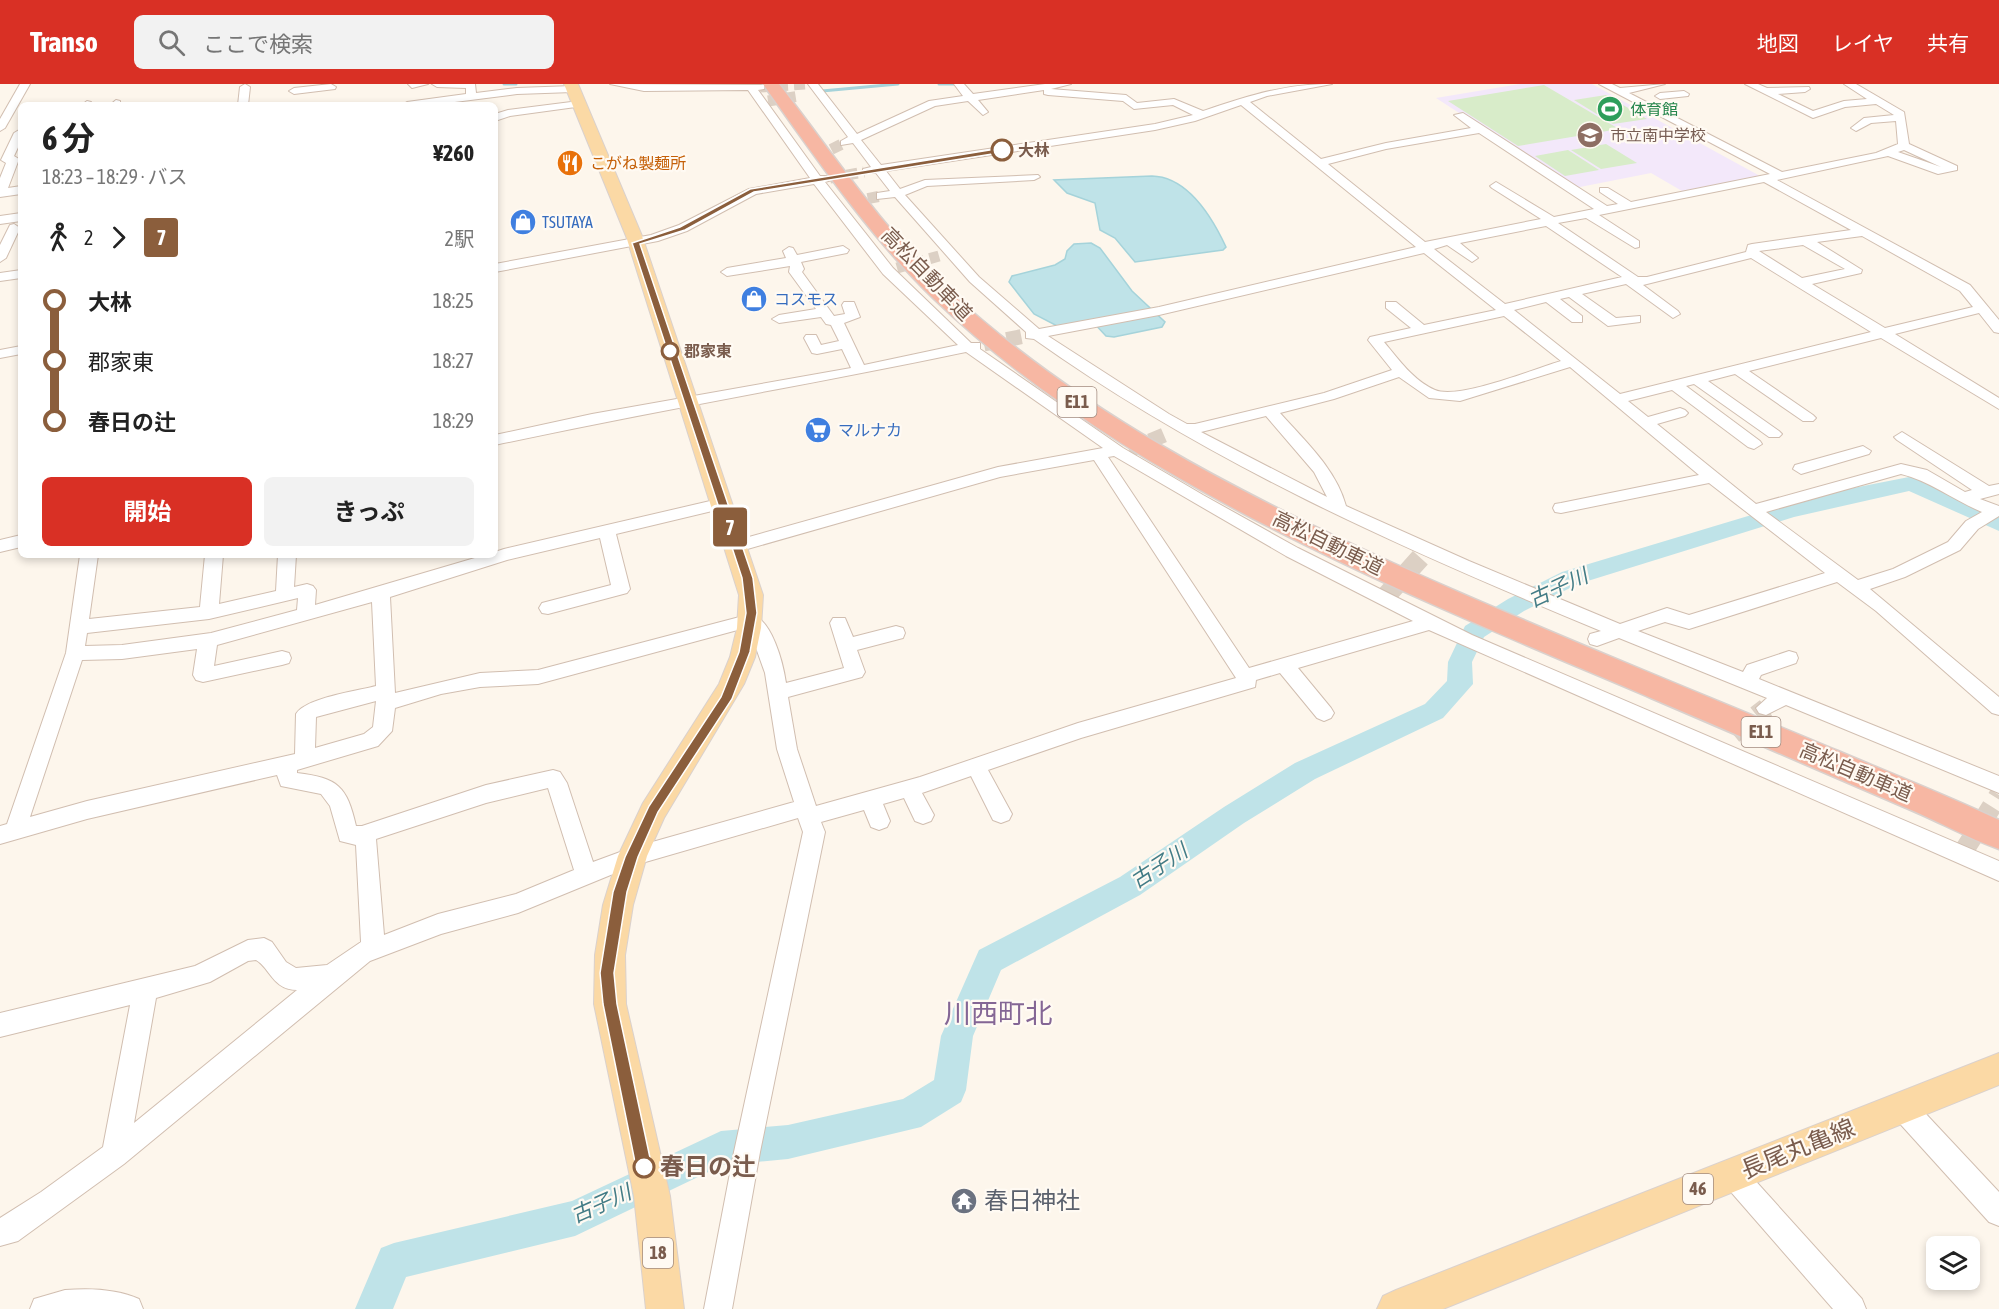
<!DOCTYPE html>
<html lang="ja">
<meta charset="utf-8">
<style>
:root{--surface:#fff;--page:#f2f2f2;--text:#222;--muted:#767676;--accent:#d93025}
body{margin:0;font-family:"Asap Condensed","Noto Sans JP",sans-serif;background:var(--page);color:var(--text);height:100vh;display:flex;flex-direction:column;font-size:22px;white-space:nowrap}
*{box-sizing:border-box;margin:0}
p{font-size:20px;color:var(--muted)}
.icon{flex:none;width:33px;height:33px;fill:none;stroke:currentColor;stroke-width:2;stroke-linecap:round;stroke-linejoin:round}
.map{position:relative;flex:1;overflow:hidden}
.sheet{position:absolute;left:18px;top:18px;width:480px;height:456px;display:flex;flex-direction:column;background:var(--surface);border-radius:9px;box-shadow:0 3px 9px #0003}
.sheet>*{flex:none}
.badge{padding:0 12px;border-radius:4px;font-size:21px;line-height:39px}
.fabs{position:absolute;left:1926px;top:1152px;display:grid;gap:12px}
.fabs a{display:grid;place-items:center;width:54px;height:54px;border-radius:9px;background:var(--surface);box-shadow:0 3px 9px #0003;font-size:30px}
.map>.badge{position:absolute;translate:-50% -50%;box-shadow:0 0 0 3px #fff}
.legs{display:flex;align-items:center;gap:9px;height:66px;padding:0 24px;font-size:20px}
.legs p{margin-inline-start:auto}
.overview{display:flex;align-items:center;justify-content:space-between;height:102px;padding:0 24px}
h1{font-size:33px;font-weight:700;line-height:45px}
.primary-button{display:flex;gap:12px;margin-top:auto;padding:12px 24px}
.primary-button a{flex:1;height:69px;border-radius:9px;background:var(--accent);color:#fff;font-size:24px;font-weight:700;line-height:69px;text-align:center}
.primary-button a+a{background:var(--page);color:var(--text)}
ul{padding:0 24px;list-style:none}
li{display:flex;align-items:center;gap:21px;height:60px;font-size:22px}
li i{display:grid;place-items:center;width:9px;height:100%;margin:0 8px;background:currentColor}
li i::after{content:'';width:15px;height:15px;margin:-8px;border:4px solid;border-radius:50%;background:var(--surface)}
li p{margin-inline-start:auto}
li:first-child i{background:linear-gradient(#0000 50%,currentColor 0)}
li:last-child i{background:linear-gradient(currentColor 50%,#0000 0)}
header{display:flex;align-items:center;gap:36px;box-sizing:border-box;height:84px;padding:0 30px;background:var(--accent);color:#fff}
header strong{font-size:28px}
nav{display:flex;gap:33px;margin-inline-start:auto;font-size:21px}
.search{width:420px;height:54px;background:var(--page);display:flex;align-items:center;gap:15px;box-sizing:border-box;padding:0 21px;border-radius:9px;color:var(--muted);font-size:22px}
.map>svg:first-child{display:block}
</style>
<header>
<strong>Transo</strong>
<div class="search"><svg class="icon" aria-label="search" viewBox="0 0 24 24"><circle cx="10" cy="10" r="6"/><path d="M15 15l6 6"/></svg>ここで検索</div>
<nav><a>地図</a><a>レイヤ</a><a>共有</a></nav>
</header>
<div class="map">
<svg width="1999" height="1225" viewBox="0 0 1999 1225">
<rect width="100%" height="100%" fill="#fdf6ec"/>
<!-- education -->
<polygon fill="#f3e8fa" points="1520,0 1592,0 1760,92 1682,107 1651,89 1575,104 1436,14"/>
<!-- green -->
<g fill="#d8ecc9">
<polygon points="1544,1 1619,45 1518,62 1448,17"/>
<polygon points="1606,11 1647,35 1613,40 1574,16"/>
<polygon points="1606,60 1637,79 1601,85 1571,66"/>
<polygon points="1568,66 1599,86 1565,92 1535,72"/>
</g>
<!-- water -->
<g fill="#bfe3e8" stroke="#a5d3da" stroke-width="1.5">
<path d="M1152 92C1188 93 1212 133 1226 163L1223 166 1135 178 1115 154 1100 146 1095 119 1067 109 1054 96Z"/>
<polygon points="1091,159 1100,164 1132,207 1165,238 1162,243 1114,253 1106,252 1092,237 1061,244 1034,230 1009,198 1012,192 1055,181 1065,175 1067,167 1074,160"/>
</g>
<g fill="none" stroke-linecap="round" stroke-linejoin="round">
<!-- stream -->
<g stroke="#a5d3da" stroke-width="3">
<polyline points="504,0 516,0"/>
<polyline points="939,0 957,0"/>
<polyline points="822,7 898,0"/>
</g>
<!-- river -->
<polygon fill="#bfe3e8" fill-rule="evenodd" points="1909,393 1938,401 1999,431 1999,447 1909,407 1794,433 1578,500 1524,527 1484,553 1472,578 1473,600 1443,634 1315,695 1244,739 1140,811 1001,886 973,952 966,1006 961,1018 921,1043 788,1075 723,1081 575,1152 406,1193 393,1225 355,1225 381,1164 394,1159 572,1117 721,1047 788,1041 903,1015 934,996 941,952 979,866 1120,793 1224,723 1295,679 1425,620 1447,597 1448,578 1465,542 1508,515 1562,488 1778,423 1843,406"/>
<!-- minor-tunnel-far2 -->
<g stroke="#dcd0c4" stroke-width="11" stroke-dasharray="11 6" stroke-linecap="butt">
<polyline points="760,3 806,0"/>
<polyline points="768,17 800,12"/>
<polyline points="816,73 842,60"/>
<polyline points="830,94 864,88"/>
<polyline points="851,118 881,112"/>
<polyline points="897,184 939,172"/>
</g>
<!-- minor-tunnel-far1 -->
<g stroke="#dcd0c4" stroke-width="15" stroke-dasharray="15 8" stroke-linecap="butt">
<polyline points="984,260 1025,252"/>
<polyline points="1129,366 1171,348"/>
</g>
<!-- minor-tunnel -->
<g stroke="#dcd0c4" stroke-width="20" stroke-dasharray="20 10" stroke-linecap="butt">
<polyline points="1387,511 1421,473"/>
<polyline points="1733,650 1766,624"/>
<polyline points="1965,765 1999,711"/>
</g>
<defs>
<g id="minor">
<polygon points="20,0 30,0 5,44 0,47 0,35"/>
<polygon points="245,0 250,3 248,21 238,21 240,3"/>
<polygon points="331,0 336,3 335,5 294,10 289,7 294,4"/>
<polygon points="408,0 428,0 412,4"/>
<polygon points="432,0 475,0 476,9 517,4 573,2 578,5 573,8 517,10 431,21 402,21 407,18 466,10 466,4 437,3"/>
<path d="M610 0 764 1V5L758 6 820 92H832V96L825 98 893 184 971 259H980V265L1123 364 1203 411 1298 464 1472 551 1999 777V797L1429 546 1298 584 1331 624 1334 629 1331 634 1324 637 1317 634 1280 589 1256 596 1255 603 1081 654 988 686 1012 730 1009 736 1001 739 993 736 971 692 922 709 934 731 931 737 923 740 915 737 904 714 883 720 890 737 887 743 879 746 871 743 864 726 821 738 825 748 760 1068 732 1225H704L734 1068 803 748 798 734 635 781 518 829 441 850 370 877 124 1080 18 1157 0 1162V1134L41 1108 103 1063 130 921 0 953V929L195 882 248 856 264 854 272 858 286 878 296 884 327 881 361 858 356 761 340 757 330 722 321 710 281 702 277 691 87 735 0 760V742L7 740 66 569 80 471H98L89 535 200 523 205 471H223L219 520 276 507 278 471H296L294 503 307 500 313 502 316 506 315 521 485 471H495V468L504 465 723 414 729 415 731 419 729 423 616 450 630 505 627 509 548 530 542 529 539 524 542 519 611 501 600 454 507 476 390 513 395 609 480 589 538 586 751 530C772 536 783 578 786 599L844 584 830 539 833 534H845L853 553 896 542 903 544 905 549 903 554 857 566 865 588 862 593 788 613 797 665 816 722 920 693 1078 639 1236 594 1094 376 1000 393 737 468 731 466 728 462 731 458 998 383 1103 364 966 268C809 301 651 327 495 361V351L592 330 851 284 842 265 817 270 812 269 804 254 806 251H816L821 261 839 257 831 241 826 240 821 233 779 239 772 235 779 231 816 225 789 188 790 182 727 192 721 188 727 184 786 174 783 167 789 163 793 164 797 171 843 162 849 166 847 169 801 178 804 185 802 188 834 232 845 230 842 221 844 218H854L860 233 844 239 864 281 958 261 883 190 814 100 756 110 687 147 658 157 495 188V180L651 151 679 141 749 105 810 94 748 6 644 7ZM1114 372 1286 472 1413 537 1249 584 1108 373ZM298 514 297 526 211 549 122 561 85 562 87 549 209 535ZM372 518 376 602C357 607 305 614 296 630L295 670 87 717 30 733 82 576 122 575 197 565 193 591 196 596 203 598 282 581 289 579 291 574 289 569 282 567 214 582 217 561ZM745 544 750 547 765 589 777 665 794 718 631 764 593 778 567 699 560 688 553 686 486 701 362 742H356C347 702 338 694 297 689V686L378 662 392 647 395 624 441 610 480 603 538 600ZM376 617 373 643 364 650 315 664 316 633ZM548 704 574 786 516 810 438 830 384 851 376 755 486 719ZM256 876C270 884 273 906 297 906L134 1039 156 914 210 898 248 877Z"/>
<path d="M808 0H818L857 50 929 17 963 12 954 0H964L973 10 1045 0H1071L1051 5 1126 11 1137 19 1174 15 1203 27C1248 12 1283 0 1332 0L1267 12 1250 18 1321 75 1386 59 1471 44 1454 31 1463 29 1607 122 1618 120 1600 108V104H1608L1631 118 1770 90 1599 0H1612L1620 4 1665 0 1629 9 1782 88 1876 69 1898 60 1896 37 1871 39 1856 47 1851 44 1864 34 1894 31 1876 20 1845 23 1813 34 1745 0H1758L1767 4 1809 3 1810 5 1805 8 1778 10 1813 27 1844 17 1867 15 1844 0H1856L1904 28 1909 60 1957 82V86L1938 90 1888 72 1777 96 1970 201 1999 236V249L1994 248 1979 229 1895 250 1999 314V325L1881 254 1749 287 1813 331 1816 334 1813 337H1803L1735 290 1708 297 1779 347 1782 350 1779 353H1769L1694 300 1686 302 1760 357 1762 360 1754 365 1748 363 1672 306 1628 317 1648 333 1680 324 1685 326 1688 329 1685 332 1657 340 1756 420 1901 380 1927 386 1965 408 1972 406 1897 356 1894 353 1902 348 1989 402 1999 400V410L1980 415 1999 422V432L1978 445 1960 466 1905 493 1870 505 1999 613V631L1992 629 1876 527 1837 498 1689 545 1665 538 1638 547 1743 588 1747 581 1789 567 1796 569 1798 574 1796 579 1761 591 1759 595 1999 692V709L1786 621 1766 631 1759 629 1756 624 1767 614 1619 554 1597 562 1590 560 1588 555 1590 550 1601 547C1401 464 1210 380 1034 255L1026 254V248L970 198 895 113 877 115V109L890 107 876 89H863V85L871 83 853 59 841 61V57L848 53ZM1044 6V10L1048 11 1123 17 1134 25 1173 21 1193 31 1155 40 881 81 861 56 935 22 968 17 983 31 988 28 978 16ZM1241 21 1416 163 1159 223 1039 245 979 193 905 111 927 102 1034 96 1040 93 1038 91 925 96 900 105 886 87 1155 46 1195 37ZM1479 49 1594 125 1554 133 1496 98 1490 102 1492 104 1541 135 1425 158 1328 80 1386 65ZM1904 66 1941 83 1898 68ZM1764 98 1851 146 1752 160 1748 161 1746 168 1647 193H1638L1558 139 1586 134 1635 164 1639 163V157L1599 131ZM1546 142 1622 193 1505 220 1434 165 1447 161 1472 178 1478 174 1460 159ZM1862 152 1960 207 1973 223 1885 244 1812 200 1861 189 1862 186 1817 158ZM1803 161 1845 185 1802 194 1759 167ZM1424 169 1496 226 1424 241 1396 218H1386V224L1411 244 1370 253 1368 256 1392 286 1324 309 1195 340H1187L1169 330 1048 252 1159 231ZM1751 174 1871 248 1620 310 1514 226 1546 218 1572 238H1582V232L1560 215 1569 213 1608 242 1640 238V232L1616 234 1582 210 1626 200 1673 234 1680 230 1678 227 1643 201ZM1504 232 1561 277C1534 285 1459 316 1435 306 1414 297 1399 276 1384 258ZM1570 283 1699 391 1561 419 1555 420 1553 424 1555 428 1561 429 1709 399 1825 489 1689 531 1667 524 1620 540 1469 477 1346 422C1336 385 1305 357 1280 329L1334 315 1399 293 1429 314 1460 317ZM1266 332 1314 388 1327 413 1201 348ZM1901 390C1930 397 1955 417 1982 428L1966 437 1948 458 1893 485 1858 496 1766 428Z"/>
<polygon points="1684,7 1689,10 1688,12 1660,15 1655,12 1660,9"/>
<polygon points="116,16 120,17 120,21 110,21"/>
<polygon points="87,17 91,18 92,21 82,21"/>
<polygon points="579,17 583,18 583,22 510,32 495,37 495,30 508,26"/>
<polygon points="19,46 21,57 14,72 19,75 8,104 21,102 21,110 0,113 0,94 6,79 1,76 14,49"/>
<polygon points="21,129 21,137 0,140 0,132"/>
<polygon points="14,140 20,144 6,174 0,178 0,161 10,141"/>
<polygon points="21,186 21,194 0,197 0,189"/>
<polygon points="21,262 21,270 0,274 0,266"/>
<polygon points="1863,362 1871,367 1869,370 1801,390 1793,385 1795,381"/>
<polygon points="21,451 21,463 0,468 0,456"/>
<polygon points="1902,1010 1911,1014 1999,1108 1999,1142 1989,1138 1893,1032 1889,1023 1893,1014"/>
<polygon points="1733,1078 1742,1082 1862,1215 1866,1225 1833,1225 1724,1100 1720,1091 1724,1082"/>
<path d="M65 1206C90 1204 117 1205 139 1215L143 1225H30L34 1215Z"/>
</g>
<g id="major">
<polygon points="564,0 578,0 642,152 763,511 761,544 755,573 744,600 664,734 647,772 633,821 625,871 626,920 670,1112 684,1225 646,1225 634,1112 594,920 595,871 603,821 618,772 643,719 719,600 730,573 737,544 739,511 626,152"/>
<polygon points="1999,969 1999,1001 1443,1225 1377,1225 1383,1212 1396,1206"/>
</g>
<path id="highway" d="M763 0H779C834 71 884 147 950 208 1080 327 1236 408 1395 480 1542 546 1690 605 1838 667 1892 690 1946 711 1999 736V765C1967 754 1936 736 1904 723 1820 687 1736 650 1651 614 1407 510 1128 401 934 215 869 152 816 74 763 0Z"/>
</defs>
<!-- minor casing -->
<use href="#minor" stroke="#d1beb0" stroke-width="2"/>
<!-- major casing -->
<use href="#major" stroke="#dad1cd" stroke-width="2"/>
<!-- highway casing -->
<use href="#highway" stroke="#dad1cd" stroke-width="3"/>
<!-- minor -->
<use href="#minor" fill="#fff" fill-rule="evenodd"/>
<!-- major -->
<use href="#major" fill="#fbd9a5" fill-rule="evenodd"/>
<!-- highway -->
<use href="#highway" fill="#f7b7a3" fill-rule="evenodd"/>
</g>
<!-- line-1 -->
<polygon fill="#8b5e3c" stroke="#fff" stroke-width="1.5" points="1002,64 1005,68 754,108 685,146 640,160 753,494 757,529 750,568 732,615 658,728 638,773 627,808 614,889 617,920 652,1083 650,1088 644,1091 638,1088 636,1083 603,920 600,889 613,808 625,773 649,722 721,613 739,568 746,529 742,494 632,159 680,143 750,105"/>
<!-- icons -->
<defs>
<symbol id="stadium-disc" viewBox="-11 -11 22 22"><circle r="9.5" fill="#2e9e5b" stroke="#fffaf3"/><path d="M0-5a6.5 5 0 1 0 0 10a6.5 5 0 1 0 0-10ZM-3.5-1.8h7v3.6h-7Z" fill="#fff"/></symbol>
<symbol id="school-disc" viewBox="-11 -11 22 22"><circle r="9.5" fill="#8d6e63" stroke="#fffaf3"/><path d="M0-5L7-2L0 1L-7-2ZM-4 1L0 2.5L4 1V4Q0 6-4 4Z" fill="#fff"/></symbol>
<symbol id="restaurant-disc" viewBox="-11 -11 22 22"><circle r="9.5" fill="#e8710a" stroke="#fffaf3"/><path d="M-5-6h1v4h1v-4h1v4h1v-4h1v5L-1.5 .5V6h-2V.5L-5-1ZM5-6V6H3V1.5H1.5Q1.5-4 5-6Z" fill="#fff"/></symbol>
<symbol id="shop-disc" viewBox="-11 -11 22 22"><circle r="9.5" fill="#3f7fe0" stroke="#fffaf3"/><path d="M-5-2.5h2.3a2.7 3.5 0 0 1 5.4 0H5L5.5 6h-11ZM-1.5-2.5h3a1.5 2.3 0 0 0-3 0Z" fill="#fff"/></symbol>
<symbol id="supermarket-disc" viewBox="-11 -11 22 22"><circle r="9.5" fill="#3f7fe0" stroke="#fffaf3"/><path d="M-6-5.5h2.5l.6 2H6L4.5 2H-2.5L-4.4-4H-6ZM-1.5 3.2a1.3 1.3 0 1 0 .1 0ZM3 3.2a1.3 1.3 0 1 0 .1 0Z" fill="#fff"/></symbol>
<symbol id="temple-disc" viewBox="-11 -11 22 22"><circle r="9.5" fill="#6b7280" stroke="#fffaf3"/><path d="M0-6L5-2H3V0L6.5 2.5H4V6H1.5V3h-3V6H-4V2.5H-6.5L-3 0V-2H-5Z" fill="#fff"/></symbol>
</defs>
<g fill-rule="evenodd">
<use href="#stadium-disc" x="1595" y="10" width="30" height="30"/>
<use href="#school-disc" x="1575" y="36" width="30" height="30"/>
<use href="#restaurant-disc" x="555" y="64" width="30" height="30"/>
<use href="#shop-disc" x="508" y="123" width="30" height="30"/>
<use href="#shop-disc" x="739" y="200" width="30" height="30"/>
<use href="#supermarket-disc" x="803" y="331" width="30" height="30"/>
<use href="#temple-disc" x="949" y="1102" width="30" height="30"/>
</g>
<!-- markers -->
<g fill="#fff" stroke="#8b5e3c" stroke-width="3">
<circle cx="1002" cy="66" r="10"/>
<circle cx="670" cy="267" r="8"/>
<circle cx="644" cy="1083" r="10"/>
</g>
<g text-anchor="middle" stroke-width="4.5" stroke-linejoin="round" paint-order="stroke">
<!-- far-leisure labels -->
<g font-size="16" fill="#27864d" stroke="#fffaf3" text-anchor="start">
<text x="1630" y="31">体育館</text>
</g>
<!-- far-education labels -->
<g font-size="16" fill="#785e54" stroke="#fffaf3" text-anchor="start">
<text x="1610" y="57">市立南中学校</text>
</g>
<!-- far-stop labels -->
<g font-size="16" font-weight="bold" fill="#7a5c4d" stroke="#fffaf3" text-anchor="start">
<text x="1018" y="72">大林</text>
<text x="684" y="273">郡家東</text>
</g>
<!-- far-food labels -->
<g font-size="16" fill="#c56008" stroke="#fffaf3" text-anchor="start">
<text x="590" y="85">こがね製麺所</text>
</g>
<!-- far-shop labels -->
<g font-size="16" fill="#366cbe" stroke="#fffaf3" text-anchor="start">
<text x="542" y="144">TSUTAYA</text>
<text x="774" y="221">コスモス</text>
<text x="838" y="352">マルナカ</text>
</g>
<!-- shield labels -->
<g fill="#fffaf3" stroke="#a28b7f" stroke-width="1.5">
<rect x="1057.5" y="303" width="39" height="30" rx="4.5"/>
<rect x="1741.5" y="633" width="39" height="30" rx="4.5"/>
<rect x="1683" y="1090" width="30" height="30" rx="4.5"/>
<rect x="643" y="1154" width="30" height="30" rx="4.5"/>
</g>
<g font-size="18" font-weight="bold" fill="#7a5c4d">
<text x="1077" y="324">E11</text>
<text x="1761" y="654">E11</text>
<text x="1698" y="1111">46</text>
<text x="658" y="1175">18</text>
</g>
<!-- street labels -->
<g font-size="20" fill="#7a5c4d" stroke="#fffaf3">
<text transform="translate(927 190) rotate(46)" y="7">高松自動車道</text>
<text transform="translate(1328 459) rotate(26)" y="7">高松自動車道</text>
<text transform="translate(1856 688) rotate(23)" y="7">高松自動車道</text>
</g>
<!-- water labels -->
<g font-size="21" font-style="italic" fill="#437c86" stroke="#fffaf3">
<text transform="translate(1558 504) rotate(-25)" y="7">古子川</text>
<text transform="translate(1159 782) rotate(-33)" y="7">古子川</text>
<text transform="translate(601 1120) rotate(-24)" y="7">古子川</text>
</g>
<!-- near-street labels -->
<g font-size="24" fill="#7a5c4d" stroke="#fffaf3">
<text transform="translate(1798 1065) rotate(-22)" y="8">長尾丸亀線</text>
</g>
<!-- near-stop labels -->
<g font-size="24" font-weight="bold" fill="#7a5c4d" stroke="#fffaf3" text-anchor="start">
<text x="660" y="1091">春日の辻</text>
</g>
<!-- near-worship labels -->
<g font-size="24" fill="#5b616d" stroke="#fffaf3" text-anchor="start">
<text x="984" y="1125">春日神社</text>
</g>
<!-- near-quarter labels -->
<g font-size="27" fill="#846695" stroke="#fffaf3">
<text x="998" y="939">川西町北</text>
</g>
</g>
</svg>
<div class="fabs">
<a><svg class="icon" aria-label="layers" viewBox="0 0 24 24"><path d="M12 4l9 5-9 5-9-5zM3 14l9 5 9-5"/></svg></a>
</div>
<b class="badge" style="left:730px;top:443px;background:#8b5e3c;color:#fff">7</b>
<section class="sheet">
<div class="overview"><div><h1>6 分</h1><p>18:23 – 18:29 · バス</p></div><b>¥260</b></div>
<div class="legs"><svg class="icon" aria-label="walk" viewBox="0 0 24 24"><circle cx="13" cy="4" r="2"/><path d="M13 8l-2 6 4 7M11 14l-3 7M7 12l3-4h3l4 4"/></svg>2<svg class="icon" aria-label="forward" viewBox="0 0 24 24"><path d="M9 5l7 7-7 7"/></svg><b class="badge" style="background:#8b5e3c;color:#fff">7</b><p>2駅</p></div>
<ul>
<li><i style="color:#8b5e3c"></i><b>大林</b><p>18:25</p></li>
<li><i style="color:#8b5e3c"></i><span>郡家東</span><p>18:27</p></li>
<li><i style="color:#8b5e3c"></i><b>春日の辻</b><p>18:29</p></li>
</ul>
<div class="primary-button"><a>開始</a><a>きっぷ</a></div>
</section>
</div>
